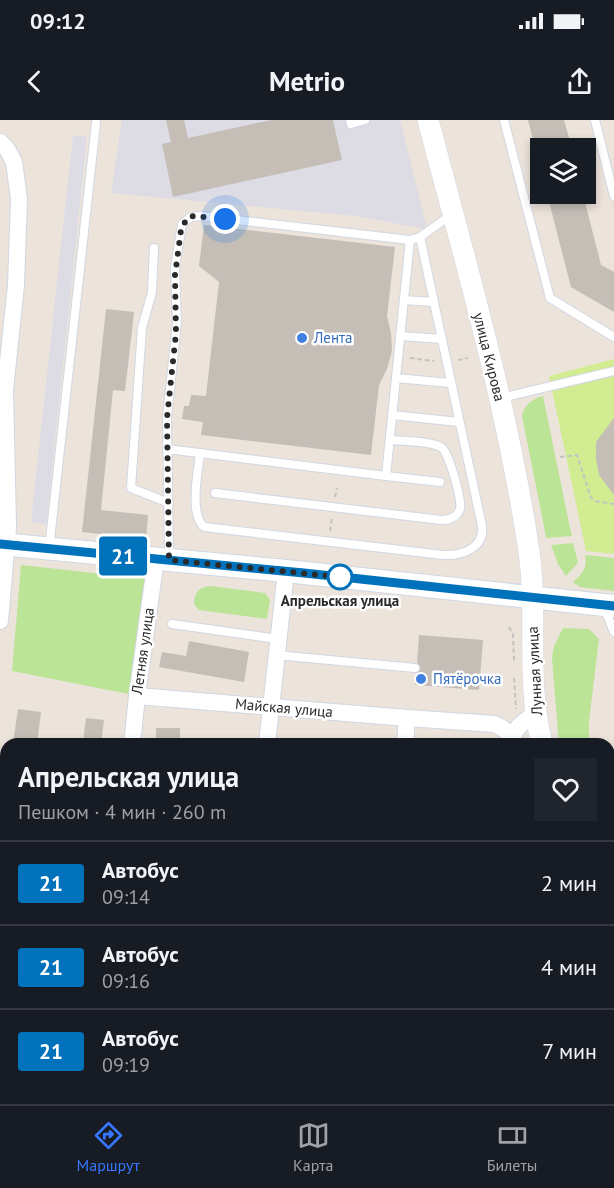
<!DOCTYPE html>
<html lang="ru">
<meta charset="utf-8">
<style>
:root{--surface:#171b24;--page:#20242c;--text:#f1f3f6;--muted:#9ea1a6;--line:#363941;--accent:#3777fe}
body{margin:0;font-family:"PT Sans",sans-serif;background:var(--page);color:var(--text);height:100vh;display:flex;flex-direction:column;font-size:22px;white-space:nowrap}
*{box-sizing:border-box;margin:0}
p{font-size:20px;color:var(--muted)}
.icon{flex:none;width:33px;height:33px;fill:none;stroke:currentColor;stroke-width:2;stroke-linecap:round;stroke-linejoin:round}
.map{position:relative;flex:1;overflow:hidden}
.panel{position:absolute;left:0px;top:618px;width:615px;height:366px;display:flex;flex-direction:column;background:var(--surface);border-radius:18px 18px 0 0;box-shadow:0 3px 9px #0003}
.panel>*{flex:none}
.badge{padding:0 12px;border-radius:4px;font-size:21px;line-height:39px}
.tools{position:absolute;left:530px;top:18px;display:grid;gap:12px}
.tools a{display:grid;place-items:center;width:66px;height:66px;border-radius:0px;background:var(--surface);box-shadow:0 3px 9px #0003;font-size:30px}
.you{position:absolute;width:30px;height:30px;margin:-15px;border:4px solid #fff;border-radius:50%;background:#1a73e8;box-shadow:0 0 0 9px #1a73e833}
.map>.badge{position:absolute;translate:-50% -50%;box-shadow:0 0 0 3px #fff}
.round{display:grid;place-items:center;flex:none;width:63px;height:63px;border-radius:0px;background:var(--page)}
.head{display:flex;align-items:center;justify-content:space-between;height:102px;padding:0 18px}
h1{font-size:28px;font-weight:700;line-height:45px}
ul{padding:0;list-style:none}
li{display:flex;align-items:center;gap:18px;height:84px;padding:0 18px;border-top:2px solid var(--line)}
li div{flex:1}
li b{display:block;font-size:22px}
li em{font-style:normal}
li .badge{min-width:66px;font-weight:700;text-align:center}
.status{display:flex;justify-content:space-between;align-items:center;height:42px;padding:0 30px;background:var(--surface);direction:ltr}
.status svg{height:16px;fill:currentColor}
header{display:flex;justify-content:space-between;align-items:center;height:78px;padding:0 18px;background:var(--surface);font-size:27px;font-weight:700}
.tabs{display:flex;justify-content:space-around;align-items:center;height:84px;border-top:2px solid var(--line);background:var(--surface);font-size:16px;color:var(--muted)}
.tabs a{display:grid;justify-items:center;gap:3px}
.tabs .selected{color:var(--accent)}
.map>svg:first-child{display:block}
</style>
<div class="status"><b>09:12</b><svg viewBox="0 0 49 12"><path d="M0 12V9h3v3zM5 12V6h3v6zM10 12V3h3v9zM15 12V0h3v12zM26 1h20v11H26zM47 4h2v5h-2z"/></svg></div>
<header><svg class="icon" aria-label="back" viewBox="0 0 24 24"><path d="M15 5l-7 7 7 7"/></svg>Metrio<svg class="icon" aria-label="share" viewBox="0 0 24 24"><path d="M12 15V3M7 8l5-5 5 5M5 13v7h14v-7"/></svg></header>
<div class="map">
<svg width="614" height="984" viewBox="0 0 614 984">
<rect width="100%" height="100%" fill="#ece3db"/>
<!-- industrial -->
<g fill="#dddce5">
<polygon points="122,0 400,0 427,109 355,96 111,73"/>
<polygon points="73,15 87,17 46,404 31,402"/>
</g>
<!-- green -->
<g fill="#bbe496">
<path d="M543 276 570 408 572 416 546 418 543 401 522 296C524 285 532 279 543 276Z"/>
<polygon points="573,423 578,443 566,456 558,444 551,425"/>
<path d="M585 435 614 438V471L580 467 573 462C582 454 588 448 585 435Z"/>
<polygon points="21,445 150,459 134,575 12,551"/>
<path d="M210 466 265 473 270 480 267 499 199 490 194 484C194 473 199 467 210 466Z"/>
<polygon points="563,508 589,509 599,519 589,601 589,624 560,624 558,613 552,537 554,526"/>
</g>
<!-- pitch -->
<polygon fill="#d2ec92" points="614,239 614,434 586,431 549,256"/>
<!-- building -->
<g fill="#c4beb7">
<polygon points="166,0 184,0 188,18 271,0 333,0 342,40 173,77 162,24 171,22"/>
<polygon points="528,0 564,0 572,28 535,28"/>
<polygon points="547,74 583,74 601,145 614,152 614,192 571,167"/>
<polygon points="204,105 395,127 387,196 391,213 392,231 387,249 379,265 371,335 201,315 203,302 182,299 184,286 189,286 191,275 206,276 219,162 199,146"/>
<polygon points="106,189 134,192 125,271 113,270 101,390 148,395 146,419 82,412"/>
<polygon points="614,298 614,375 599,355 596,339 596,322"/>
<polygon points="419,515 483,520 479,570 415,565 416,554 421,548 417,542"/>
<polygon points="189,521 249,532 244,562 159,547 162,532 186,536"/>
<polygon points="18,589 41,592 37,624 13,623"/>
<polygon points="86,598 104,600 101,624 83,622"/>
<rect x="156" y="608" width="24" height="16"/>
</g>
<g fill="none" stroke-linecap="round" stroke-linejoin="round">
<defs>
<g id="service">
<polyline points="350,0 351,4 365,0"/>
<polyline points="504,0 550,178 614,217"/>
<polyline points="595,0 614,76"/>
<polyline points="154,128 152,172 142,208 131,368 169,383"/>
<polyline points="404,180 434,182"/>
<polyline points="400,216 442,219"/>
<polyline points="396,258 450,263"/>
<polyline points="501,278 614,251"/>
<polyline points="392,295 459,302"/>
<polyline points="167,329 386,356 410,120 420,117 451,95"/>
<path d="M200 333C198 351 189 395 204 407L443 435C462 436 485 428 482 406L420 117"/>
<polyline points="386,356 440,362"/>
<path d="M215 373 441 400C448 400 457 398 460 389 462 381 449 331 441 327 430 321 403 321 390 320"/>
<polyline points="49,429 96,3"/>
<polyline points="169,437 167,298 177,202 175,147 182,104 191,97 202,96 410,120"/>
<polyline points="604,487 614,512"/>
<polyline points="172,504 278,519"/>
<polyline points="276,535 415,548"/>
<polyline points="609,664 614,664"/>
<polyline points="609,751 614,750"/>
<polyline points="609,783 614,783"/>
</g>
<g id="minor">
<polyline points="0,22 7,29 14,42 19,79 16,165 5,270 8,407 0,501"/>
<polyline points="137,576 407,598 405,624"/>
<path d="M407 598 494 604C504 608 510 613 513 624"/>
<polyline points="511,618 519,606 535,593"/>
<polyline points="132,624 137,576 156,439"/>
<polyline points="267,624 286,451"/>
<polyline points="599,978 601,984"/>
<polyline points="97,984 98,978"/>
<polyline points="234,984 235,978"/>
<polyline points="377,984 378,978"/>
</g>
<g id="tertiary">
<path d="M428 0C465 140 506 281 528 425 539 491 525 559 542 624"/>
<polyline points="609,893 614,915"/>
</g>
<polyline id="secondary" points="0,424 286,451 614,486"/>
</defs>
<!-- service casing -->
<use href="#service" stroke="#d1d7e3" stroke-width="10"/>
<!-- minor casing -->
<use href="#minor" stroke="#d1d7e3" stroke-width="18"/>
<!-- tertiary casing -->
<use href="#tertiary" stroke="#d1d7e3" stroke-width="22"/>
<!-- secondary casing -->
<use href="#secondary" stroke="#d1d7e3" stroke-width="24"/>
<!-- path -->
<g stroke="#c3c3c3" stroke-width="2" stroke-dasharray="4.5 3" stroke-linecap="butt">
<polyline points="410,238 434,241"/>
<polyline points="458,240 468,238"/>
<polyline points="560,337 577,335 591,378 595,381 614,384"/>
<polyline points="335,377 337,368"/>
<polyline points="330,411 332,397"/>
<polyline points="509,507 513,514 514,541"/>
<polyline points="514,558 516,589"/>
</g>
<!-- service -->
<use href="#service" stroke="#fff" stroke-width="8"/>
<!-- minor -->
<use href="#minor" stroke="#fff" stroke-width="16"/>
<!-- tertiary -->
<use href="#tertiary" stroke="#fff" stroke-width="21"/>
<!-- secondary -->
<use href="#secondary" stroke="#fff" stroke-width="22"/>
</g>
<g fill="none" stroke-linecap="round" stroke-linejoin="round">
<defs>
<polyline id="line" points="0,424 304,453 614,486"/>
</defs>
<!-- line casing -->
<use href="#line" stroke="#fff" stroke-width="14"/>
<!-- line -->
<use href="#line" stroke="#0072bc" stroke-width="9"/>
<!-- walk -->
<polyline stroke="#2a2a2a" stroke-width="6" stroke-dasharray="0 10.8" points="225,99 191,96 186,100 181,110 175,155 176,213 167,298 169,440 340,457"/>
</g>
<!-- markers -->
<g fill="#3f7fe0" stroke="#fff" stroke-width="2">
<circle cx="302" cy="218" r="6"/>
<circle cx="421" cy="559" r="6"/>
</g>
<circle fill="#fff" stroke="#0072bc" stroke-width="3" cx="340" cy="457" r="12"/>
<g text-anchor="middle" stroke-width="5" stroke-linejoin="round" paint-order="stroke">
<!-- shop labels -->
<g font-size="15" fill="#366cbe" stroke="#fff" text-anchor="start">
<text x="314" y="223">Лента</text>
<text x="433" y="564">Пятёрочка</text>
</g>
<!-- street labels -->
<g font-size="15" fill="#2a2a2a" stroke="#fff">
<text transform="translate(489 237) rotate(76)" y="5">улица Кирова</text>
<text transform="translate(143 531) rotate(-82)" y="5">Летняя улица</text>
<text transform="translate(535 551) rotate(-93)" y="5">Лунная улица</text>
<text transform="translate(284 588) rotate(5)" y="5">Майская улица</text>
</g>
<!-- stop labels -->
<g font-size="15" font-weight="bold" fill="#2a2a2a" stroke="#fff">
<text x="340" y="486">Апрельская улица</text>
</g>
</g>
</svg>
<div class="tools">
<a><svg class="icon" aria-label="layers" viewBox="0 0 24 24"><path d="M12 4l9 5-9 5-9-5zM3 14l9 5 9-5"/></svg></a>
</div>
<div class="you" style="left:225px;top:99px"></div>
<b class="badge" style="left:123px;top:436px;background:#0072bc;color:#fff">21</b>
<section class="panel">
<div class="head"><div><h1>Апрельская улица</h1><p>Пешком · 4 мин · 260 m</p></div><a class="round"><svg class="icon" aria-label="heart" viewBox="0 0 24 24"><path d="M12 20l-8-8c-3-5 5-10 8-4 3-6 11-1 8 4z"/></svg></a></div>
<ul>
<li><span class="badge" style="background:#0072bc;color:#fff">21</span><div><b>Автобус</b><p>09:14</p></div><em>2 мин</em></li>
<li><span class="badge" style="background:#0072bc;color:#fff">21</span><div><b>Автобус</b><p>09:16</p></div><em>4 мин</em></li>
<li><span class="badge" style="background:#0072bc;color:#fff">21</span><div><b>Автобус</b><p>09:19</p></div><em>7 мин</em></li>
</ul>
</section>
</div>
<nav class="tabs">
<a class="selected"><svg class="icon" aria-label="directions" viewBox="0 0 24 24"><path d="M12 3l9 9-9 9-9-9zM9 14v-3h6M13 9l2 2-2 2"/></svg>Маршрут</a>
<a><svg class="icon" aria-label="map" viewBox="0 0 24 24"><path d="M3 6l6-2 6 2 6-2v14l-6 2-6-2-6 2zM9 4v14M15 6v14"/></svg>Карта</a>
<a><svg class="icon" aria-label="tickets" viewBox="0 0 24 24"><path d="M3 7h18v10H3zM15 7v10"/></svg>Билеты</a>
</nav>
